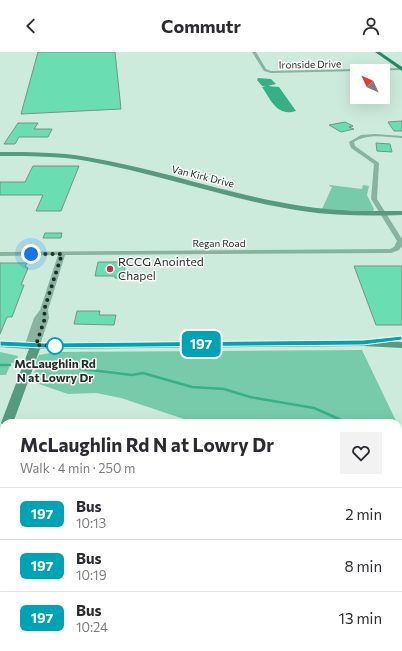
<!DOCTYPE html>
<meta charset="utf-8">
<style>
:root{--surface:#fff;--page:#f2f2f3;--text:#2b2b33;--muted:#7c7c81;--line:#e1e1e2}
body{margin:0;font-family:Commissioner,sans-serif;background:var(--page);color:var(--text);height:100vh;display:flex;flex-direction:column;font-size:15px;white-space:nowrap}
*{box-sizing:border-box;margin:0}
p{font-size:13px;color:var(--muted)}
.icon{flex:none;width:22px;height:22px;fill:none;stroke:currentColor;stroke-width:2;stroke-linecap:round;stroke-linejoin:round}
.map{position:relative;flex:1;overflow:hidden}
.side{position:absolute;left:0px;top:367px;width:402px;height:232px;display:flex;flex-direction:column;background:var(--surface);border-radius:12px 12px 0 0;box-shadow:0 4px 16px #0002}
.side>*{flex:none}
.badge{padding:0 8px;border-radius:6px;font-size:14px;line-height:26px}
.needle{width:26px;rotate:314deg}
.buttons{position:absolute;left:350px;top:12px;display:grid;gap:8px}
.buttons a{display:grid;place-items:center;width:40px;height:40px;border-radius:0px;background:var(--surface);box-shadow:0 4px 16px #0002;font-size:20px}
.you{position:absolute;width:20px;height:20px;margin:-10px;border:3px solid #fff;border-radius:50%;background:#1a73e8;box-shadow:0 0 0 6px #1a73e833}
.map>.badge{position:absolute;translate:-50% -50%;box-shadow:0 0 0 2px #fff}
.round{display:grid;place-items:center;flex:none;width:42px;height:42px;border-radius:0px;background:var(--page)}
.summary{display:flex;align-items:center;justify-content:space-between;height:68px;padding:0 20px}
h1{font-size:19px;font-weight:700;line-height:30px}
ul{padding:0;list-style:none}
li{display:flex;align-items:center;gap:12px;height:52px;padding:0 20px;border-top:1px solid var(--line)}
li div{flex:1}
li b{display:block;font-size:15px}
li em{font-style:normal}
li .badge{min-width:44px;font-weight:700;text-align:center}
header{display:flex;justify-content:space-between;align-items:center;height:52px;padding:0 20px;background:var(--surface);font-size:18px;font-weight:700}
.map>svg:first-child{display:block}
</style>
<header><svg class="icon" aria-label="back" viewBox="0 0 24 24"><path d="M15 5l-7 7 7 7"/></svg>Commutr<svg class="icon" aria-label="person" viewBox="0 0 24 24"><circle cx="12" cy="8" r="4"/><path d="M4 21q1-7 8-7t8 7"/></svg></header>
<div class="map">
<svg width="402" height="599" viewBox="0 0 402 599">
<rect width="100%" height="100%" fill="#cdebdd"/>
<!-- green -->
<g fill="#77cbaa">
<polygon points="330,133 362,137 363,133 369,134 367,143 374,157 373,159 322,157 332,135 329,134"/>
<polygon points="362,298 397,371 196,371 121,346 96,341 68,342 33,330 36,310 39,303 55,300"/>
<polygon points="0,300 18,304 17,310 11,311 6,323 0,323"/>
<polygon points="398,373 402,381 402,457 398,454"/>
<polygon points="99,595 303,595 309,599 99,599"/>
</g>
<!-- water -->
<g fill="#38b087">
<path d="M258 26 271 27 276 32 268 34 279 35 296 59C277 65 271 48 262 35L266 34H262L257 28Z"/>
<polygon points="132,595 249,595 255,599 131,599"/>
</g>
<g fill="none" stroke-linecap="round" stroke-linejoin="round">
<!-- stream -->
<g stroke="#38b087" stroke-width="2.5">
<polyline points="0,313 10,313"/>
<polyline points="42,314 66,315 132,323 143,321 192,335 224,337 250,345 314,356 348,371"/>
<polyline points="398,420 402,422"/>
</g>
</g>
<!-- building -->
<g fill="#6bddb2" stroke="#779286">
<polygon points="38,0 115,0 121,57 21,62"/>
<polygon points="402,69 402,79 394,79 388,70"/>
<polygon points="345,70 353,74 349,75 354,77 341,80 329,73"/>
<polygon points="18,71 38,71 34,77 52,77 48,85 19,85 15,92 4,92"/>
<polygon points="376,91 390,92 392,100 377,99"/>
<polygon points="33,114 79,114 61,159 36,159 43,143 0,143 0,130 25,130"/>
<polygon points="45,181 62,181 61,186 43,186"/>
<polygon points="98,210 126,210 123,226 115,226 115,224 95,224"/>
<polygon points="0,211 27,211 25,214 28,216 21,233 24,233 12,265 7,265 0,282"/>
<polygon points="354,214 402,214 402,273 376,273"/>
<polygon points="77,259 100,259 99,263 116,263 114,273 74,272"/>
</g>
<g fill="none" stroke-linecap="round" stroke-linejoin="round">
<!-- street -->
<g fill="#87b3a0" fill-rule="evenodd">
<polygon points="252,0 256,0 266,17 271,19 402,16 402,18 271,21 264,19"/>
<path d="M375 82 402 84V86C386 85 368 81 354 90L355 94 379 111 377 147 402 187V194L399 198 391 201 65 203 48 258 49 266 40 293 36 296 32 293 26 294 25 292 34 266 40 258 58 203 0 204V200L390 197 394 195 397 189 371 147 374 112 351 96 349 90 361 83Z"/>
<rect x="0" y="510" width="4" height="10"/>
<rect x="34" y="595" width="12" height="4"/>
</g>
<!-- secondary -->
<g fill="#569b80" fill-rule="evenodd">
<path d="M0 100C29 100 59 100 87 105 160 117 230 143 302 154 335 159 369 159 402 159V163C369 164 335 164 302 159 230 148 160 122 87 109 59 104 29 104 0 104Z"/>
<polygon points="363,288 402,290 402,296 363,294 40,297 13,371 4,371 4,375 1,371 29,297 0,295 0,289 44,291"/>
<polygon points="4,376 4,398 0,399 0,377"/>
<rect x="0" y="428" width="4" height="12"/>
<polygon points="398,580 402,582 402,599 398,599 392,595 398,595"/>
</g>
<!-- primary -->
<polygon fill="#278969" fill-rule="evenodd" points="375,0 380,0 402,15 402,19"/>
</g>
<!-- line -->
<polygon fill="#00a3b4" stroke="#fff" points="402,284 402,288 363,293 44,296 0,294 0,289 44,291 363,288"/>
<g fill="none" stroke-linecap="round" stroke-linejoin="round">
<!-- walk -->
<polyline stroke="#222d28" stroke-width="4" stroke-dasharray="0 7.2" points="31,202 62,202 44,258 45,266 36,293 57,294 55,294"/>
</g>
<!-- markers -->
<circle fill="#c3334b" stroke="#fff" stroke-width="1.5" cx="110" cy="217" r="4"/>
<circle fill="#fff" stroke="#00a3b4" stroke-width="2" cx="55" cy="294" r="8"/>
<g text-anchor="middle" stroke-width="3" stroke-linejoin="round" paint-order="stroke">
<!-- far-street labels -->
<g font-size="10" fill="#222d28" stroke="#fff">
<text transform="translate(310 12) rotate(-1)" y="4">Ironside Drive</text>
<text transform="translate(203 124) rotate(14)" y="4">Van Kirk Drive</text>
<text x="219" y="195">Regan Road</text>
</g>
<!-- poi labels -->
<g font-size="12" fill="#222d28" stroke="#fff" text-anchor="start">
<text x="118" y="214">RCCG Anointed<tspan x="118" dy="14">Chapel</tspan></text>
</g>
<!-- stop labels -->
<g font-size="12" font-weight="bold" fill="#222d28" stroke="#fff">
<text x="55" y="316">McLaughlin Rd<tspan x="55" dy="14">N at Lowry Dr</tspan></text>
</g>
</g>
</svg>
<div class="buttons">
<a><svg class="needle" viewBox="-14 -14 28 28"><path d="M0-13l5 13h-10z" fill="#e53935"/><path d="M0 13l5-13h-10z" fill="#7c7c81"/></svg></a>
</div>
<div class="you" style="left:31px;top:202px"></div>
<b class="badge" style="left:201px;top:292px;background:#00a3b4;color:#fff">197</b>
<section class="side">
<div class="summary"><div><h1>McLaughlin Rd N at Lowry Dr</h1><p>Walk · 4 min · 250 m</p></div><a class="round"><svg class="icon" aria-label="heart" viewBox="0 0 24 24"><path d="M12 20l-8-8c-3-5 5-10 8-4 3-6 11-1 8 4z"/></svg></a></div>
<ul>
<li><span class="badge" style="background:#00a3b4;color:#fff">197</span><div><b>Bus</b><p>10:13</p></div><em>2 min</em></li>
<li><span class="badge" style="background:#00a3b4;color:#fff">197</span><div><b>Bus</b><p>10:19</p></div><em>8 min</em></li>
<li><span class="badge" style="background:#00a3b4;color:#fff">197</span><div><b>Bus</b><p>10:24</p></div><em>13 min</em></li>
</ul>
</section>
</div>
